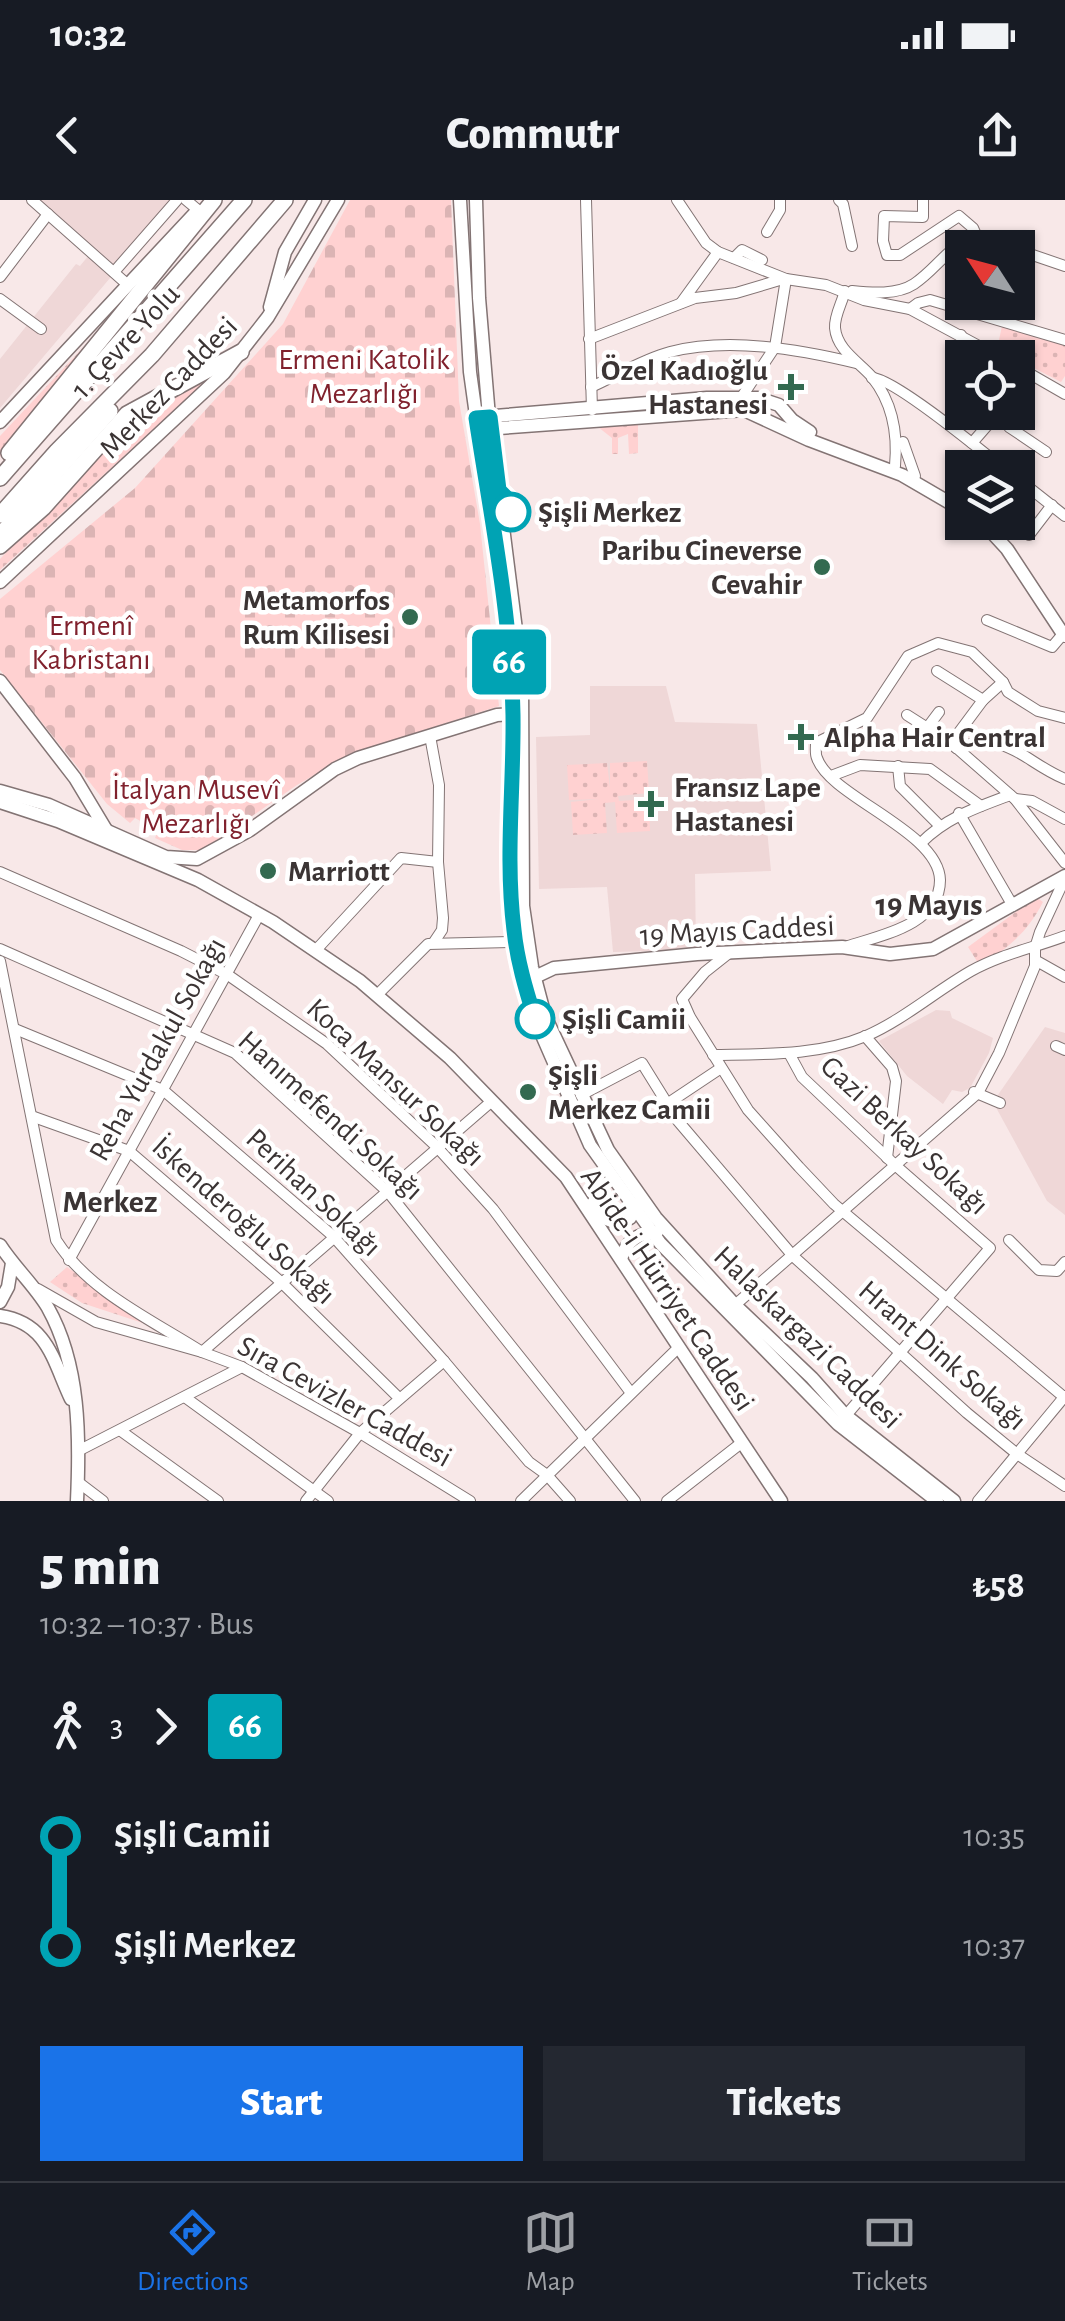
<!DOCTYPE html>
<meta charset="utf-8">
<style>
:root{--surface:#171b24;--page:#242831;--text:#f1f3f6;--muted:#9ea1a6;--line:#363941;--accent:#1a73e8}
body{margin:0;font-family:"Alegreya Sans",sans-serif;background:var(--page);color:var(--text);height:100vh;display:flex;flex-direction:column;font-size:38px;white-space:nowrap}
*{box-sizing:border-box;margin:0}
p{font-size:32px;color:var(--muted)}
.icon{flex:none;width:55px;height:55px;fill:none;stroke:currentColor;stroke-width:2;stroke-linecap:round;stroke-linejoin:round}
.map{position:relative;height:1301px;overflow:hidden}
.panel{display:flex;flex-direction:column;background:var(--surface);flex:1}
.panel>*{flex:none}
.badge{padding:0 20px;border-radius:8px;font-size:35px;line-height:65px}
.needle{width:65px;rotate:306deg}
.controls{position:absolute;left:945px;top:30px;display:grid;gap:20px}
.controls a{display:grid;place-items:center;width:90px;height:90px;border-radius:0px;background:var(--surface);box-shadow:0 2px 8px #0004;font-size:50px}
.map>.badge{position:absolute;translate:-50% -50%;box-shadow:0 0 0 5px #fff}
.legs{display:flex;align-items:center;gap:15px;height:110px;padding:0 40px;font-size:32px}
.legs p{margin-inline-start:auto}
.summary{display:flex;align-items:center;justify-content:space-between;height:170px;padding:0 40px}
h1{font-size:55px;font-weight:800;line-height:75px}
.primary-button{display:flex;gap:20px;margin-top:auto;padding:20px 40px}
.primary-button a{flex:1;height:115px;border-radius:0px;background:var(--accent);color:#fff;font-size:40px;font-weight:800;line-height:115px;text-align:center}
.primary-button a+a{background:var(--page);color:var(--text)}
ul{padding:0 40px;list-style:none}
li{display:flex;align-items:center;gap:35px;height:110px;font-size:38px}
li i{display:grid;place-items:center;width:15px;height:100%;margin:0 12px;background:currentColor}
li i::after{content:'';width:25px;height:25px;margin:-12px;border:8px solid;border-radius:50%;background:var(--surface)}
li p{margin-inline-start:auto}
li:first-child i{background:linear-gradient(#0000 50%,currentColor 0)}
li:last-child i{background:linear-gradient(currentColor 50%,#0000 0)}
.status{display:flex;justify-content:space-between;align-items:center;height:70px;padding:0 50px;background:var(--surface);direction:ltr}
.status svg{height:28px;fill:currentColor}
header{display:flex;justify-content:space-between;align-items:center;height:130px;padding:0 40px;background:var(--surface);font-size:45px;font-weight:800}
.menu{display:flex;justify-content:space-around;align-items:center;height:140px;border-top:2px solid var(--line);background:var(--surface);font-size:28px;color:var(--muted)}
.menu a{display:grid;justify-items:center;gap:5px}
.menu .selected{color:var(--accent)}
.map>svg:first-child{display:block}
</style>
<div class="status"><b>10:32</b><svg viewBox="0 0 49 12"><path d="M0 12V9h3v3zM5 12V6h3v6zM10 12V3h3v9zM15 12V0h3v12zM26 1h20v11H26zM47 4h2v5h-2z"/></svg></div>
<header><svg class="icon" aria-label="back" viewBox="0 0 24 24"><path d="M15 5l-7 7 7 7"/></svg>Commutr<svg class="icon" aria-label="share" viewBox="0 0 24 24"><path d="M12 15V3M7 8l5-5 5 5M5 13v7h14v-7"/></svg></header>
<div class="map">
<svg width="1065" height="1301" viewBox="0 0 1065 1301">
<defs>
<pattern id="grass-dots" width="8" height="8" patternUnits="userSpaceOnUse" patternTransform="scale(2.5)"><rect width="8" height="8" fill="#ffd1d1"/><path d="M2 2h.1M6 6h.1" fill="none" stroke="#dbb4b4" stroke-width="1.8" stroke-linecap="round"/></pattern>
<pattern id="cemetery-stones" width="16" height="16" patternUnits="userSpaceOnUse" patternTransform="scale(2.5)"><rect width="16" height="16" fill="#ffd1d1"/><path d="M2 7V4a2 2 0 0 1 4 0v3zM10 15v-3a2 2 0 0 1 4 0v3z" fill="#dbb4b4"/></pattern>
</defs>
<rect width="100%" height="100%" fill="#f8e8e8"/>
<!-- built -->
<g fill="#efd7d7">
<polygon points="28,0 176,0 0,208 0,159 76,64 80,66 89,55"/>
<polygon points="590,486 666,486 675,522 757,524 771,671 695,674 696,750 613,752 607,687 539,689 536,537 590,535"/>
<polygon points="936,810 950,811 952,818 993,838 989,853 970,888 962,892 952,890 943,904 907,876 879,841"/>
<polygon points="1045,827 1065,833 1065,1015 1047,1001 993,902"/>
</g>
<!-- grass -->
<g fill="url(#grass-dots)">
<polygon points="1002,126 1065,142 1065,176 1061,182 997,149"/>
<polygon points="93,137 0,257 0,236"/>
<polygon points="205,181 197,189 0,370 0,359 130,221"/>
<polygon points="602,222 638,224 638,253 629,254 628,234 618,238 618,254 612,254 612,238 598,227"/>
<polygon points="647,561 649,593 618,596 619,601 649,599 650,631 617,633 615,602 605,603 607,633 573,635 571,602 599,599 569,600 567,565 607,563 610,588 610,563"/>
<path d="M1036 697 1043 702C1027 733 1009 747 980 766L968 747Z"/>
<polygon points="67,1067 152,1126 82,1103 50,1082"/>
</g>
<!-- cemetery -->
<polygon fill="url(#cemetery-stones)" points="350,0 451,0 459,201 480,324 499,506 353,553 297,585 203,650 182,650 155,638 158,631 135,618 130,623 107,604 0,470 0,399 135,288 283,124"/>
<g fill="none" stroke-linecap="round" stroke-linejoin="round">
<defs>
<g id="minor">
<polyline points="32,0 128,85"/>
<polyline points="186,0 198,10"/>
<polyline points="586,0 592,210"/>
<polyline points="677,0 706,43 718,52 786,79 826,85 864,100 910,109 1001,158"/>
<polyline points="839,0 843,4 852,46"/>
<polyline points="923,0 923,17 884,16 883,41 887,55 900,55 959,16 973,28 977,37"/>
<polyline points="767,32 780,10 780,0"/>
<polyline points="977,37 1011,48"/>
<polyline points="1018,50 1065,66"/>
<polyline points="734,58 742,50 762,60"/>
<polyline points="114,72 177,0"/>
<polyline points="0,77 48,14"/>
<path d="M845 91C842 103 834 116 835 128 837 150 859 162 872 177 893 203 898 234 895 266"/>
<path d="M852 91C872 93 897 95 914 84 938 68 949 44 977 37"/>
<polyline points="0,99 41,129"/>
<polyline points="681,103 718,52"/>
<polyline points="910,109 918,103 930,100 1065,140"/>
<polyline points="961,135 964,158"/>
<polyline points="589,139 695,98 736,93 783,79"/>
<polyline points="1018,167 1065,194"/>
<path d="M872 178C892 177 982 251 1003 268"/>
<path d="M591 187C616 176 643 159 670 152 728 137 798 149 856 163"/>
<polyline points="741,198 775,147 786,79"/>
<polyline points="1007,212 1009,227 1046,252"/>
<polyline points="903,242 915,276"/>
<polyline points="972,243 999,212"/>
<polyline points="1018,279 1065,316"/>
<polyline points="1029,335 1052,305"/>
<polyline points="987,420 1052,447 1063,434 1065,437"/>
<polyline points="937,471 983,500"/>
<polyline points="907,515 951,543 1015,599 1065,663"/>
<polyline points="927,528 939,512"/>
<polyline points="430,536 439,585 438,662 443,718 442,730 434,742"/>
<polyline points="951,543 983,500 1003,482"/>
<path d="M956 548C1009 530 1022 561 1065 579"/>
<polyline points="898,566 900,586 939,625"/>
<polyline points="831,576 860,565 930,569 981,606"/>
<polyline points="1015,599 1032,601 1065,619"/>
<polyline points="959,613 1013,706"/>
<path d="M921 643C947 617 976 608 1010 595"/>
<polyline points="0,672 181,751 228,775 327,844 436,946 493,1009 631,1193"/>
<path d="M848 746C883 735 940 724 940 680 939 631 830 597 817 558 815 554 816 548 816 543L867 518 908 456 938 443 972 452 1003 482 1008 492 1038 511 1065 518"/>
<polyline points="0,749 235,853 388,992 635,1301"/>
<polyline points="316,750 401,658 438,662"/>
<polyline points="729,753 705,772 682,799 690,817 748,910 799,967 834,1004 1065,1198"/>
<polyline points="1035,760 1065,777"/>
<path d="M0 761 56 1040C88 1091 152 1120 202 1152L492 901"/>
<polyline points="377,795 428,744 515,742"/>
<polyline points="15,829 163,890 333,1036 444,1161 529,1262 547,1275 570,1301"/>
<polyline points="865,836 892,867 896,881 887,958"/>
<polyline points="1056,846 1065,850"/>
<path d="M713 855C764 854 818 856 866 836 903 820 936 791 971 771 1002 754 1033 748 1065 736"/>
<polyline points="790,855 802,877 895,965 990,1048 842,1220"/>
<polyline points="974,892 1000,903"/>
<polyline points="581,895 642,863 678,921 793,1056 967,1213 1017,1254 1065,1286"/>
<polyline points="667,904 721,868"/>
<polyline points="34,917 129,951 281,1082 399,1198"/>
<polyline points="1009,1040 1039,1070 1057,1071 1065,1062"/>
<polyline points="69,1060 259,715"/>
<polyline points="38,1089 96,1122 202,1152 242,1167 360,1233 470,1301"/>
<polyline points="735,1105 978,893 999,853 1035,766 1035,748 1040,732 1065,678"/>
<polyline points="186,1198 328,1301"/>
<polyline points="121,1231 218,1301"/>
<polyline points="78,1251 242,1167"/>
<polyline points="78,1282 103,1301"/>
<polyline points="306,1301 360,1233 444,1161"/>
<polyline points="521,1301 678,1148"/>
<polyline points="667,1301 740,1244"/>
<polyline points="978,1301 1065,1196"/>
</g>
<g id="major">
<polyline points="460,0 470,172 508,446 513,514 510,623 513,727 535,819 590,945 660,1043 838,1224 937,1301"/>
<polyline points="476,0 479,98 489,217 522,477 523,706 532,767 545,816 608,950 656,1018 735,1105 812,1178 845,1215 954,1301"/>
<polyline points="270,107 285,52 315,0"/>
<polyline points="483,217 707,198 758,198 779,205 792,220 810,232"/>
<polyline points="0,222 196,12"/>
<polyline points="485,229 744,210 809,240 902,275 962,310"/>
<polyline points="982,322 1007,349 1063,434"/>
<polyline points="0,382 224,173 268,117 338,0"/>
<polyline points="0,481 75,578 108,633"/>
<polyline points="0,591 49,605 166,657 197,659 250,630 335,569 358,558 497,515 513,514"/>
<polyline points="0,602 58,621 198,680 273,722 360,781 450,858 566,977 781,1301"/>
<polyline points="535,777 554,768 697,754 842,747 890,754 933,749 1065,676"/>
<polyline points="593,1003 606,1019 619,1024 630,1018 639,1004"/>
<path d="M0 1045C14 1067 35 1086 48 1108 80 1165 80 1237 77 1301"/>
<path d="M621 1059C626 1041 638 1033 657 1032"/>
<polyline points="0,1102 8,1087 12,1063"/>
<path d="M0 1116C48 1123 53 1161 71 1199"/>
</g>
<g id="highway">
<polyline points="9,253 214,0"/>
<polyline points="0,278 244,0"/>
<polyline points="0,315 57,251 152,155 285,0"/>
<polyline points="3,332 110,211"/>
<polyline points="0,346 43,308 127,214 241,152"/>
</g>
</defs>
<!-- minor casing -->
<use href="#minor" stroke="#837474" stroke-width="12"/>
<!-- major casing -->
<use href="#major" stroke="#837474" stroke-width="15"/>
<!-- highway casing -->
<use href="#highway" stroke="#837474" stroke-width="18"/>
<!-- minor -->
<use href="#minor" stroke="#fff" stroke-width="10"/>
<!-- major -->
<use href="#major" stroke="#fff" stroke-width="12"/>
<!-- highway -->
<use href="#highway" stroke="#fff" stroke-width="15"/>
</g>
<g fill="none" stroke-linecap="round" stroke-linejoin="round">
<defs>
<path id="line-1" d="M511 312 510 301 499 290 490 217 476 218C491 316 511 415 513 515 514 586 505 658 514 730 517 760 526 790 535 819"/>
</defs>
<!-- line-1 casing -->
<use href="#line-1" stroke="#fff" stroke-width="22"/>
<!-- line-1 -->
<use href="#line-1" stroke="#00a3b4" stroke-width="15"/>
</g>
<!-- markers -->
<g fill="#336a50" stroke="#fff" stroke-width="4">
<path d="M786 172h10v10h10v10h-10v10h-10v-10h-10v-10h10z"/>
<circle cx="822" cy="367" r="10"/>
<circle cx="410" cy="417" r="10"/>
<path d="M796 522h10v10h10v10h-10v10h-10v-10h-10v-10h10z"/>
<path d="M646 589h10v10h10v10h-10v10h-10v-10h-10v-10h10z"/>
<circle cx="268" cy="671" r="10"/>
<circle cx="528" cy="892" r="10"/>
</g>
<g fill="#fff" stroke="#00a3b4" stroke-width="5">
<circle cx="511" cy="312" r="18"/>
<circle cx="535" cy="819" r="18"/>
</g>
<g text-anchor="middle" stroke-width="9" stroke-linejoin="round" paint-order="stroke">
<!-- street labels -->
<g font-size="30" fill="#3b3434" stroke="#fff">
<text transform="translate(125 141) rotate(-47)" y="10">1. Çevre Yolu</text>
<text transform="translate(168 187) rotate(-46)" y="10">Merkez Caddesi</text>
<text transform="translate(737 730) rotate(-3)" y="10">19 Mayıs Caddesi</text>
<text transform="translate(157 849) rotate(-61)" y="10">Reha Yurdakul Sokağı</text>
<text transform="translate(396 882) rotate(43)" y="10">Koca Mansur Sokağı</text>
<text transform="translate(331 915) rotate(42)" y="10">Hanımefendi Sokağı</text>
<text transform="translate(905 935) rotate(43)" y="10">Gazi Berkay Sokağı</text>
<text transform="translate(314 992) rotate(43)" y="10">Perihan Sokağı</text>
<text transform="translate(244 1020) rotate(42)" y="10">İskenderoğlu Sokağı</text>
<text transform="translate(668 1089) rotate(56)" y="10">Abide-i Hürriyet Caddesi</text>
<text transform="translate(808 1137) rotate(44)" y="10">Halaskargazi Caddesi</text>
<text transform="translate(943 1155) rotate(41)" y="10">Hrant Dink Sokağı</text>
<text transform="translate(345 1201) rotate(29)" y="10">Sıra Cevizler Caddesi</text>
</g>
<!-- park labels -->
<g font-size="30" fill="#80212d" stroke="#fff">
<text x="364" y="169">Ermeni Katolik<tspan x="364" dy="34">Mezarlığı</tspan></text>
<text x="91" y="435">Ermenî<tspan x="91" dy="34">Kabristanı</tspan></text>
<text x="196" y="599">İtalyan Musevî<tspan x="196" dy="34">Mezarlığı</tspan></text>
</g>
<!-- poi labels -->
<g font-size="30" font-weight="bold" fill="#3b3434" stroke="#fff" text-anchor="start">
<text x="768" y="180" text-anchor="end">Özel Kadıoğlu<tspan x="768" dy="34">Hastanesi</tspan></text>
<text x="802" y="360" text-anchor="end">Paribu Cineverse<tspan x="802" dy="34">Cevahir</tspan></text>
<text x="390" y="410" text-anchor="end">Metamorfos<tspan x="390" dy="34">Rum Kilisesi</tspan></text>
<text x="824" y="547">Alpha Hair Central</text>
<text x="674" y="597">Fransız Lape<tspan x="674" dy="34">Hastanesi</tspan></text>
<text x="288" y="681">Marriott</text>
<text x="548" y="885">Şişli<tspan x="548" dy="34">Merkez Camii</tspan></text>
</g>
<!-- stop labels -->
<g font-size="30" font-weight="bold" fill="#3b3434" stroke="#fff" text-anchor="start">
<text x="538" y="322">Şişli Merkez</text>
<text x="562" y="829">Şişli Camii</text>
</g>
<!-- neighbourhood labels -->
<g font-size="32" font-weight="bold" fill="#3b3434" stroke="#fff">
<text x="929" y="715">19 Mayıs</text>
<text x="110" y="1012">Merkez</text>
</g>
</g>
</svg>
<div class="controls">
<a><svg class="needle" viewBox="-14 -14 28 28"><path d="M0-13l5 13h-10z" fill="#e53935"/><path d="M0 13l5-13h-10z" fill="#9ea1a6"/></svg></a>
<a><svg class="icon" aria-label="locate" viewBox="0 0 24 24"><circle cx="12" cy="12" r="6"/><path d="M12 2v4M12 18v4M2 12h4M18 12h4"/></svg></a>
<a><svg class="icon" aria-label="layers" viewBox="0 0 24 24"><path d="M12 4l9 5-9 5-9-5zM3 14l9 5 9-5"/></svg></a>
</div>
<b class="badge" style="left:509px;top:462px;background:#00a3b4;color:#fff">66</b>
</div>
<section class="panel">
<div class="summary"><div><h1>5 min</h1><p>10:32 – 10:37 · Bus</p></div><b>₺58</b></div>
<div class="legs"><svg class="icon" aria-label="walk" viewBox="0 0 24 24"><circle cx="13" cy="4" r="2"/><path d="M13 8l-2 6 4 7M11 14l-3 7M7 12l3-4h3l4 4"/></svg>3<svg class="icon" aria-label="forward" viewBox="0 0 24 24"><path d="M9 5l7 7-7 7"/></svg><b class="badge" style="background:#00a3b4;color:#fff">66</b></div>
<ul>
<li><i style="color:#00a3b4"></i><b>Şişli Camii</b><p>10:35</p></li>
<li><i style="color:#00a3b4"></i><b>Şişli Merkez</b><p>10:37</p></li>
</ul>
<div class="primary-button"><a>Start</a><a>Tickets</a></div>
</section>
<nav class="menu">
<a class="selected"><svg class="icon" aria-label="directions" viewBox="0 0 24 24"><path d="M12 3l9 9-9 9-9-9zM9 14v-3h6M13 9l2 2-2 2"/></svg>Directions</a>
<a><svg class="icon" aria-label="map" viewBox="0 0 24 24"><path d="M3 6l6-2 6 2 6-2v14l-6 2-6-2-6 2zM9 4v14M15 6v14"/></svg>Map</a>
<a><svg class="icon" aria-label="tickets" viewBox="0 0 24 24"><path d="M3 7h18v10H3zM15 7v10"/></svg>Tickets</a>
</nav>
